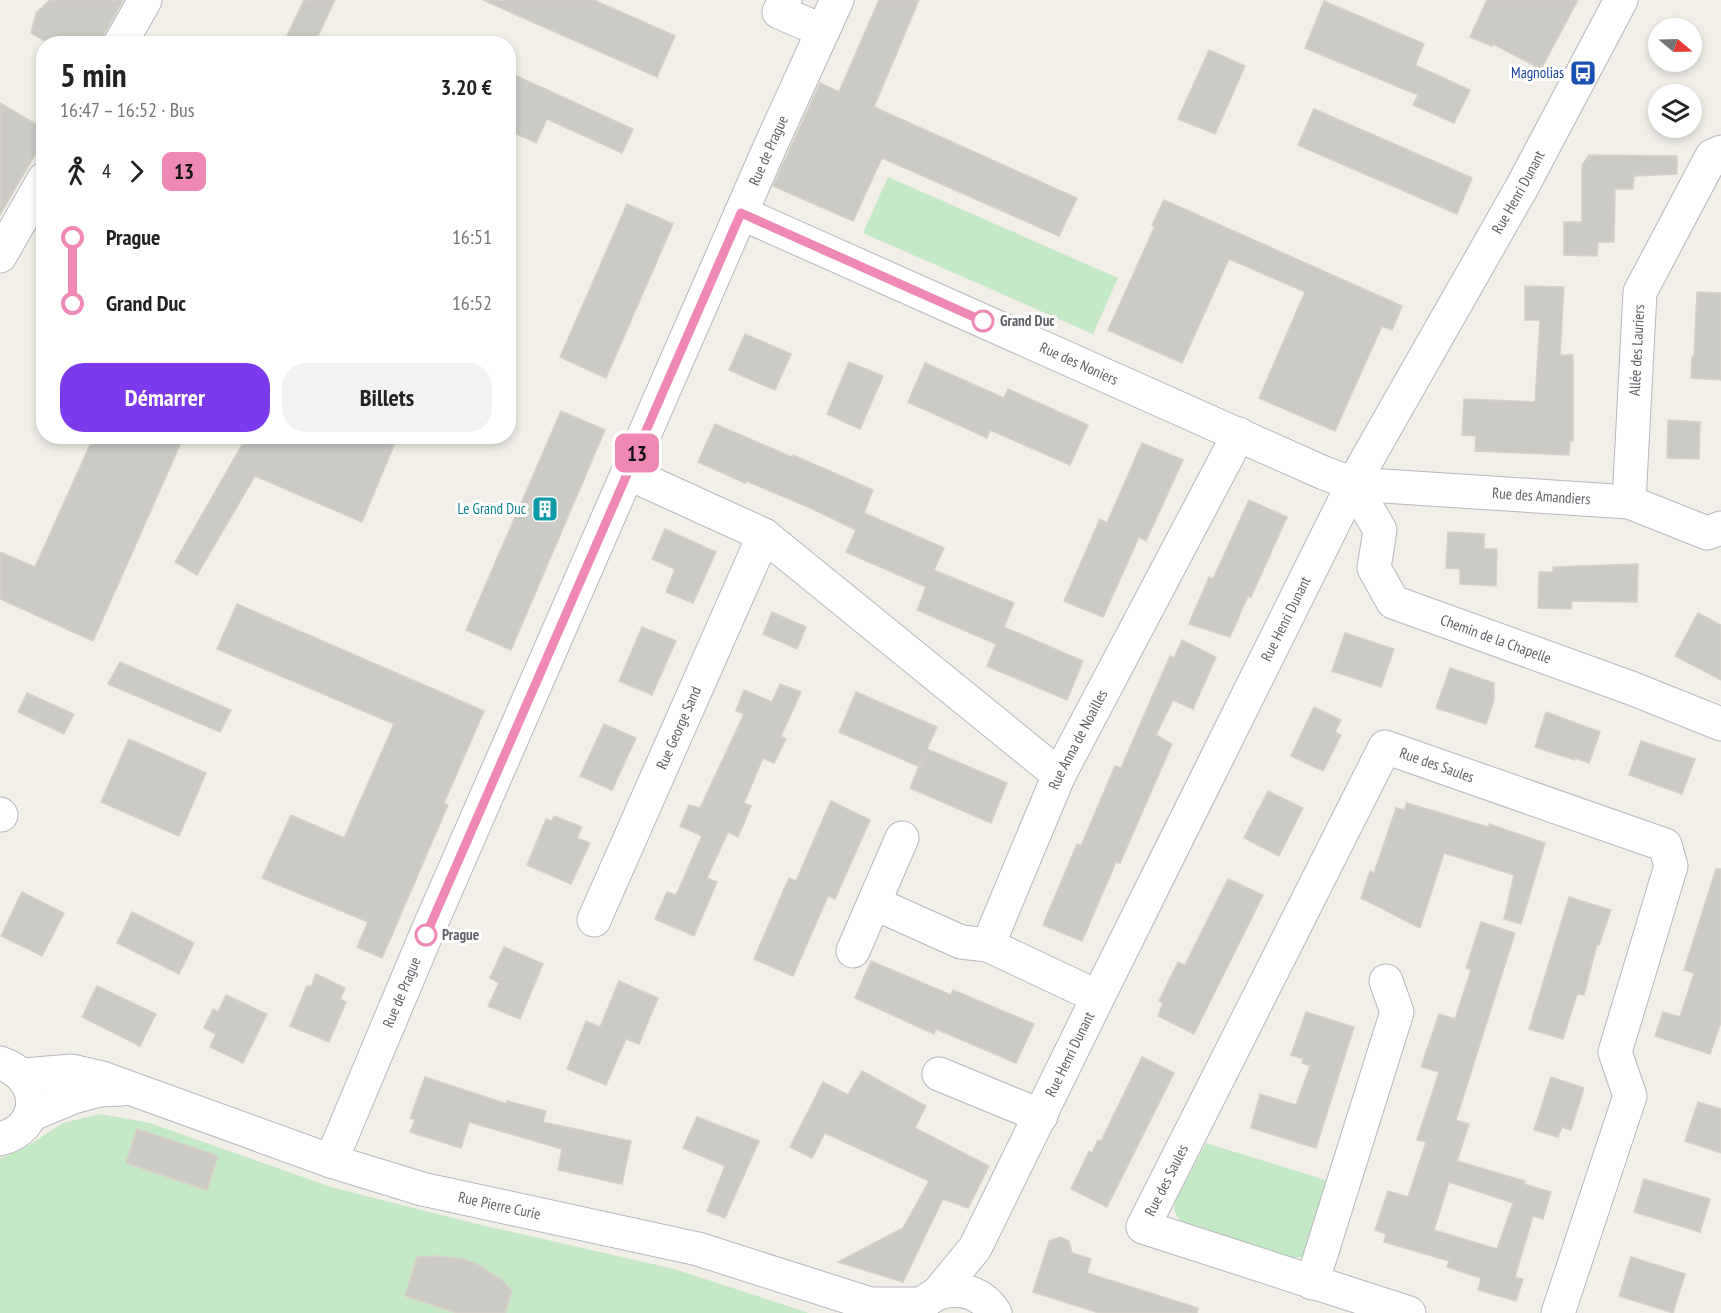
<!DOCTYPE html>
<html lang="fr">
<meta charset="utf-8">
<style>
:root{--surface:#fff;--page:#f2f2f2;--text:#222;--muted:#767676;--accent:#7c3aed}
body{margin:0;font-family:"PT Sans Narrow",sans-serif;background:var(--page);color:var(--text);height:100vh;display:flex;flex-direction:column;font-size:22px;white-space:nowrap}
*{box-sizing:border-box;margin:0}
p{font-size:20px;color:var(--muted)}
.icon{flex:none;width:33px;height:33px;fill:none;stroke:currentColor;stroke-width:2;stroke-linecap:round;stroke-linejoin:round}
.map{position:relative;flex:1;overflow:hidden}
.sheet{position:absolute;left:36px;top:36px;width:480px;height:408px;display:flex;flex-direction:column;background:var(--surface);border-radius:24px;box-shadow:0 3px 9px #0003}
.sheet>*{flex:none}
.badge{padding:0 12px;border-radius:9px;font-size:21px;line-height:39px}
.needle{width:39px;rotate:109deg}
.buttons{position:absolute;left:1648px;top:18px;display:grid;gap:12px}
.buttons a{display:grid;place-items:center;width:54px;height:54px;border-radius:50%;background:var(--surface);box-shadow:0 3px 9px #0003;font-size:30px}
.map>.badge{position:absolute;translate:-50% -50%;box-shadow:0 0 0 3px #fff}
.legs{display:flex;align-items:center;gap:9px;height:66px;padding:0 24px;font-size:20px}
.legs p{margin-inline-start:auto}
.headline{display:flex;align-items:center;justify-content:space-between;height:102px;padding:0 24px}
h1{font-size:33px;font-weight:700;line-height:45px}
.cta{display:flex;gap:12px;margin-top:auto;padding:12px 24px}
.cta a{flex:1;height:69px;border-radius:24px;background:var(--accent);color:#fff;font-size:24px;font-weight:700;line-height:69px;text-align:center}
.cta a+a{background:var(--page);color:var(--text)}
ul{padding:0 24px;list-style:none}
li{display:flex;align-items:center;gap:21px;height:66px;font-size:22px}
li i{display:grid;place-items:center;width:9px;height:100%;margin:0 8px;background:currentColor}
li i::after{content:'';width:15px;height:15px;margin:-8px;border:4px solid;border-radius:50%;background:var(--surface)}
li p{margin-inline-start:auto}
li:first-child i{background:linear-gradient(#0000 50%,currentColor 0)}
li:last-child i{background:linear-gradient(currentColor 50%,#0000 0)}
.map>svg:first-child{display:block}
</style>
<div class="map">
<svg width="1721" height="1313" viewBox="0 0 1721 1313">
<rect width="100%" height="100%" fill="#f1efe8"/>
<!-- green -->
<g fill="#c5e8c5">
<polygon points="888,177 1118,278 1093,334 863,233"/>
<polygon points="100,1114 150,1123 331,1187 477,1224 674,1269 809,1313 0,1313 0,1158 10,1155 29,1145 63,1123"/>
<polygon points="1206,1143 1332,1182 1309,1251 1301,1257 1294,1258 1180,1221 1174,1210 1175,1202"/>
</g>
<!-- building -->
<g fill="#cccac5" stroke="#d6d1c6" stroke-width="1.5" fill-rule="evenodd">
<polygon points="50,0 123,0 99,44 50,44 31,33 36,13"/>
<polygon points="304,0 335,0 314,44 283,44"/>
<polygon points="483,0 594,0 675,36 657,77"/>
<polygon points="879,0 919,0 874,107 1077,198 1059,236 882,158 853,221 773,186 820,83 839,92"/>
<polygon points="1487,0 1578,0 1541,69 1493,44 1492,46 1470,37"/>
<polygon points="1324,1 1424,44 1415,65 1470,90 1454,123 1413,105 1418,95 1305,48"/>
<polygon points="1209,50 1245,66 1215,134 1178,119"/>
<polygon points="508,72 633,129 622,153 547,119 536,143 508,130"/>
<polygon points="0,103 44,129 44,139 0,215"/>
<polygon points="1314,109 1472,178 1457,214 1298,145"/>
<polygon points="1589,155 1677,156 1677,174 1634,176 1633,189 1615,189 1614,242 1598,242 1597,256 1564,255 1564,222 1582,222 1582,165"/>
<polygon points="1164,200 1402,306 1392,330 1382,326 1335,431 1259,398 1305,292 1229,259 1182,363 1108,330 1155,226 1152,225"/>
<polygon points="627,204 673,224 606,378 560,357"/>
<polygon points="1525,286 1564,287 1560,355 1573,355 1573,441 1570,441 1569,455 1475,451 1476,436 1462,435 1464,399 1535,402 1540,320 1525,320"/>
<polygon points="1697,292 1721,293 1721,380 1691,378 1692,356 1694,357"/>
<polygon points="745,334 791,354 775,390 729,370"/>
<polygon points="849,362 883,376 860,429 827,414"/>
<polygon points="925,363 1004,398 1008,389 1088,425 1070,465 990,430 987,438 908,402"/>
<polygon points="561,411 605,430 511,650 466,630"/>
<polygon points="1668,420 1700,422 1699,459 1667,458"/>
<polygon points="715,424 792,457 793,455 873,490 864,513 944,548 934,570 1014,603 1004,627 1083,661 1067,700 987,666 996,644 917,610 926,587 846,552 856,530 806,506 746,481 745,483 698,462"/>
<polygon points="94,436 184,436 93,641 0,599 0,552 35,567"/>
<polygon points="247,436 375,436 394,445 362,522 255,476 197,575 175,562"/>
<polygon points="1142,443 1183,460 1146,541 1139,537 1103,617 1064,601 1100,519 1107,523"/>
<polygon points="1249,500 1287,517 1251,597 1248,596 1230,637 1189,624 1209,577 1213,579"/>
<polygon points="665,529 716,552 693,603 666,592 675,569 652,559"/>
<polygon points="1448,532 1484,534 1484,549 1497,549 1496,586 1460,584 1460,569 1446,568"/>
<polygon points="1638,564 1637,602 1572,601 1571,609 1538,608 1539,572 1553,572 1553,567"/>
<polygon points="237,604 484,711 444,803 448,805 382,958 357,947 368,922 262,878 291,815 344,838 394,724 217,649"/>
<polygon points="772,612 806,627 797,649 763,634"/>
<polygon points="1698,613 1721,625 1721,680 1675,656"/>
<polygon points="642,627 676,641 652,695 619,681"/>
<polygon points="1345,633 1394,649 1381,687 1332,671"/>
<polygon points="1182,640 1216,657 1193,709 1173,700 1156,735 1172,744 1120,863 1116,862 1082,941 1043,925 1077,844 1081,846 1115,766 1121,768 1170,656 1174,658"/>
<polygon points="120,662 231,710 220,732 108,684"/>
<polygon points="1450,668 1494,683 1494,700 1486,724 1436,708"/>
<polygon points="780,684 801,692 781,736 786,739 774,763 763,758 744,803 751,806 738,837 728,832 707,878 717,882 694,936 655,919 667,892 676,895 702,836 680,826 689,805 700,808 744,714 736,711 744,690 772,702"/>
<polygon points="856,692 937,727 927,749 1007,783 991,823 910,788 924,754 918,766 839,732"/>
<polygon points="27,693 74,714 64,734 18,712"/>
<polygon points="1314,707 1341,720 1335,732 1341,735 1323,771 1291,756"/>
<polygon points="1546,712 1600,732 1589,763 1575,758 1575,760 1535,747"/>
<polygon points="604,724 636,738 612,790 580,776"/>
<polygon points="129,739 206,773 179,836 101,802"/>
<polygon points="1641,741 1695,759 1682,794 1629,775"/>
<polygon points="1268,791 1303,808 1279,856 1244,838"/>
<polygon points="831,801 870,820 835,899 828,896 793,976 754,959 789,878 796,881"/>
<polygon points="1407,803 1488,827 1489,824 1545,843 1521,924 1504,919 1514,875 1444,853 1420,928 1361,898 1370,871 1374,873 1396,808 1404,810"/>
<polygon points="554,816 582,827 577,838 590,843 571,884 527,865 546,819 552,821"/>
<polygon points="1716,869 1721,869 1721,1022 1710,1054 1655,1036 1663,1012 1680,1017 1694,973 1684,970"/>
<polygon points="1228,879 1263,895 1194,1034 1158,1016 1163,1003 1159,1001 1178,962 1185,965"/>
<polygon points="22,892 64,913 42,956 1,936"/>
<polygon points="1569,897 1611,910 1599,945 1597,944 1584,995 1577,994 1563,1039 1529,1029"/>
<polygon points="132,912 194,943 179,974 117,943"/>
<path d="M1481 922 1515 933 1456 1120 1469 1124 1457 1161 1525 1181 1524 1184 1551 1192 1543 1219 1533 1216 1515 1277 1523 1279 1516 1301 1478 1290 1481 1278 1447 1267 1449 1261 1384 1242 1386 1234 1375 1230 1388 1191 1408 1197 1426 1142 1417 1140 1439 1072 1421 1067 1439 1014 1455 1019 1471 970 1466 968ZM1449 1182 1513 1203 1497 1249 1434 1230Z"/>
<polygon points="504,947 543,964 520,1019 488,1006 499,983 490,978"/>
<polygon points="871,961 951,995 953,990 1034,1024 1016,1063 936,1029 934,1034 855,998"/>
<polygon points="316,974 345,988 340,999 346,1002 329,1042 290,1026 307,986 311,987"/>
<polygon points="619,981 658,998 639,1044 626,1039 606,1085 567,1069 586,1021 600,1027"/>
<polygon points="97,986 156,1014 140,1046 82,1017"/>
<polygon points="226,995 267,1014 243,1063 210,1047 216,1034 204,1028 213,1009 218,1012"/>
<polygon points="1306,1012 1354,1027 1316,1148 1251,1128 1260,1094 1296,1105 1310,1066 1302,1063 1303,1059 1291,1055"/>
<polygon points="1142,1057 1174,1073 1107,1207 1071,1189 1089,1151 1092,1153 1098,1140 1101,1141"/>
<polygon points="862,1071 926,1106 915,1128 989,1166 968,1208 943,1199 903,1282 838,1262 903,1228 929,1181 825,1133 812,1158 790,1147 823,1082 848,1095"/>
<polygon points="425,1077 507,1104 507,1101 546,1111 543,1122 631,1141 622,1184 558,1170 562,1149 469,1122 461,1148 410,1132 415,1120 410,1118"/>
<polygon points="1551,1077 1584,1088 1571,1130 1562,1127 1558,1137 1534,1130"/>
<polygon points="1698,1102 1721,1109 1721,1153 1685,1141"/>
<polygon points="697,1117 759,1141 725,1218 707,1211 725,1166 683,1148"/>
<polygon points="137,1129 218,1156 207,1190 126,1163"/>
<polygon points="1644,1179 1710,1199 1700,1232 1634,1212"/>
<polygon points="1060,1237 1069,1241 1072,1253 1091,1259 1087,1273 1198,1308 1197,1313 1099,1313 1033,1292 1049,1241"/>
<polygon points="438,1256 463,1259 479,1265 503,1281 512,1291 505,1313 457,1313 405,1296 417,1257"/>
<polygon points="1631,1257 1685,1274 1673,1313 1619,1296"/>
</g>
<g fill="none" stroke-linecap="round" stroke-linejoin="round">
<defs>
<g id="minor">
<polyline points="785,0 779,12 823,31"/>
<polyline points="120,44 145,0"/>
<path id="s1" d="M741 213 1324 473 1353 484 1629 502 1707 533 1721 528"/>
<polyline points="0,256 44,179"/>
<polyline points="628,473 764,535 1059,775"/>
<path id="s2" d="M1353 484 1380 530 1374 568 1393 602 1631 688 1721 724"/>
<path id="s3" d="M1629 502 1640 292 1712 156 1721 152"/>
<polyline points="0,814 1,815"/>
<polyline points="874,903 961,942 988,945"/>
<path id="s4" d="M594 920 764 535"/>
<polyline points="853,951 902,838"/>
<path id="s5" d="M1098 997 988 945 1059 775 1239 434"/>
<path d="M0 1063C43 1077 44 1128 0 1139"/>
<polyline points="939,1074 1041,1116"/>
<path id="s6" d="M23 1075 72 1071 102 1078 331 1161 422 1189 698 1249 870 1304H923"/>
<polyline points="30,1115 73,1097 99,1090 122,1089"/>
<path id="s7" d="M331 1161 426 935 769 149 837 0"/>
<polyline points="1312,1283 1397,1012 1386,981"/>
<path id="s8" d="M938 1293 975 1248 1098 997 1353 484 1522 187 1621 0"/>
<path d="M927 1300C949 1283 980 1289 995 1313"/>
<path id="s9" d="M1409 1313 1143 1227 1385 747 1665 845 1671 866 1615 1052 1630 1096 1558 1313"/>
</g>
</defs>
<!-- minor casing -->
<use href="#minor" stroke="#b5b8bc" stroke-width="35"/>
<!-- minor -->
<use href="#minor" stroke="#fff" stroke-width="33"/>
</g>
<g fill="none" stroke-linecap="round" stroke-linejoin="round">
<defs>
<polyline id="line-1" points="426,935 741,213 983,321"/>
</defs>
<!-- line-1 casing -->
<use href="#line-1" stroke="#fff" stroke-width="14"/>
<!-- line-1 -->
<use href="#line-1" stroke="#f088b6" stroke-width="9"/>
</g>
<!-- icons -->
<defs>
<symbol id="bus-square" viewBox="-11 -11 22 22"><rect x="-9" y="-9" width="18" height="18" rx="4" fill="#1a4fb4" stroke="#fff"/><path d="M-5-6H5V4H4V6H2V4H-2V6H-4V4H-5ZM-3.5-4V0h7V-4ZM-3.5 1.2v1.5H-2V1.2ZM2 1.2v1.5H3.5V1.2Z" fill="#fff"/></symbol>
<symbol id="building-square" viewBox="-11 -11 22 22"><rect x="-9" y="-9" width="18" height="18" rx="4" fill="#0f9aa8" stroke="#fff"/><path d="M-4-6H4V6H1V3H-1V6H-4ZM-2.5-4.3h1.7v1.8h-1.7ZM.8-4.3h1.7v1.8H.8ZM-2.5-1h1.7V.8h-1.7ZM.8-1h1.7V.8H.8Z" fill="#fff"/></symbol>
</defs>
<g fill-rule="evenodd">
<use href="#bus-square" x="1568" y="58" width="30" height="30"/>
<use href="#building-square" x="530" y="494" width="30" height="30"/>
</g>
<!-- markers -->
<g fill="#fff" stroke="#f088b6" stroke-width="3">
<circle cx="983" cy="321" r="10"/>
<circle cx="426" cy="935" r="10"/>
</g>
<g text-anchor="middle" stroke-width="6" stroke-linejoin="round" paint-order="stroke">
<!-- transit labels -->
<g font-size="15" fill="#164399" stroke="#fff" text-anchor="end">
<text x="1564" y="78">Magnolias</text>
</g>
<!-- street labels -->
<g font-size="15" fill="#5f6368" stroke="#fff">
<text dy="5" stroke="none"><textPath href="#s7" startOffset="1101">Rue de Prague</textPath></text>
<text dy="5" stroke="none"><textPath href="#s8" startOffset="1246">Rue Henri Dunant</textPath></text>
<text dy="5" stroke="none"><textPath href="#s3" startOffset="152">Allée des Lauriers</textPath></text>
<text dy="5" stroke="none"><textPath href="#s1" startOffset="370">Rue des Noniers</textPath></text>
<text dy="5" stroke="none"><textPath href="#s1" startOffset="858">Rue des Amandiers</textPath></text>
<text dy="5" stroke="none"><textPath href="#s8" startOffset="760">Rue Henri Dunant</textPath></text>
<text dy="5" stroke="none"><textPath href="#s2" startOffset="240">Chemin de la Chapelle</textPath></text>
<text dy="5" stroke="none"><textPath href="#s4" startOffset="210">Rue George Sand</textPath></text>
<text dy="5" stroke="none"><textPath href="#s5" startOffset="346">Rue Anna de Noailles</textPath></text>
<text dy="5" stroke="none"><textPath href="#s9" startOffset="872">Rue des Saules</textPath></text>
<text dy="5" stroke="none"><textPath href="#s7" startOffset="183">Rue de Prague</textPath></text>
<text dy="5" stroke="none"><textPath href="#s8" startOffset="274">Rue Henri Dunant</textPath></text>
<text dy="5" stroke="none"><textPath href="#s9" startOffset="332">Rue des Saules</textPath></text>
<text dy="5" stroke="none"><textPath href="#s6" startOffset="498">Rue Pierre Curie</textPath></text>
</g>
<!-- stop labels -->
<g font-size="15" font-weight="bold" fill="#5f6368" stroke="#fff" text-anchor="start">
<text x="1000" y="326">Grand Duc</text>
<text x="442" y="940">Prague</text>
</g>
<!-- culture labels -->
<g font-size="15" fill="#0d838f" stroke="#fff" text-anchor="end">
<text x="526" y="514">Le Grand Duc</text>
</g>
</g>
</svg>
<div class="buttons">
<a><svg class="needle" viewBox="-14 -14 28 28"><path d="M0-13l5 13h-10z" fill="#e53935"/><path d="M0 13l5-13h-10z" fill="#767676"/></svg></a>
<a><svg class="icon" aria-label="layers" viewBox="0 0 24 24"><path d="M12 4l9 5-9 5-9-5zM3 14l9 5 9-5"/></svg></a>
</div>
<b class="badge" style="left:637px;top:453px;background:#f088b6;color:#111">13</b>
<section class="sheet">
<div class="headline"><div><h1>5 min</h1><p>16:47 – 16:52 · Bus</p></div><b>3.20 €</b></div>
<div class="legs"><svg class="icon" aria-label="walk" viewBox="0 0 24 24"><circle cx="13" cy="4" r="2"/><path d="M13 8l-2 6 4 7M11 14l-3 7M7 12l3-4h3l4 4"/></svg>4<svg class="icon" aria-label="forward" viewBox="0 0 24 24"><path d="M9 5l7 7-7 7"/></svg><b class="badge" style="background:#f088b6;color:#111">13</b></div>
<ul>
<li><i style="color:#f088b6"></i><b>Prague</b><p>16:51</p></li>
<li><i style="color:#f088b6"></i><b>Grand Duc</b><p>16:52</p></li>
</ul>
<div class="cta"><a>Démarrer</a><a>Billets</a></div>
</section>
</div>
